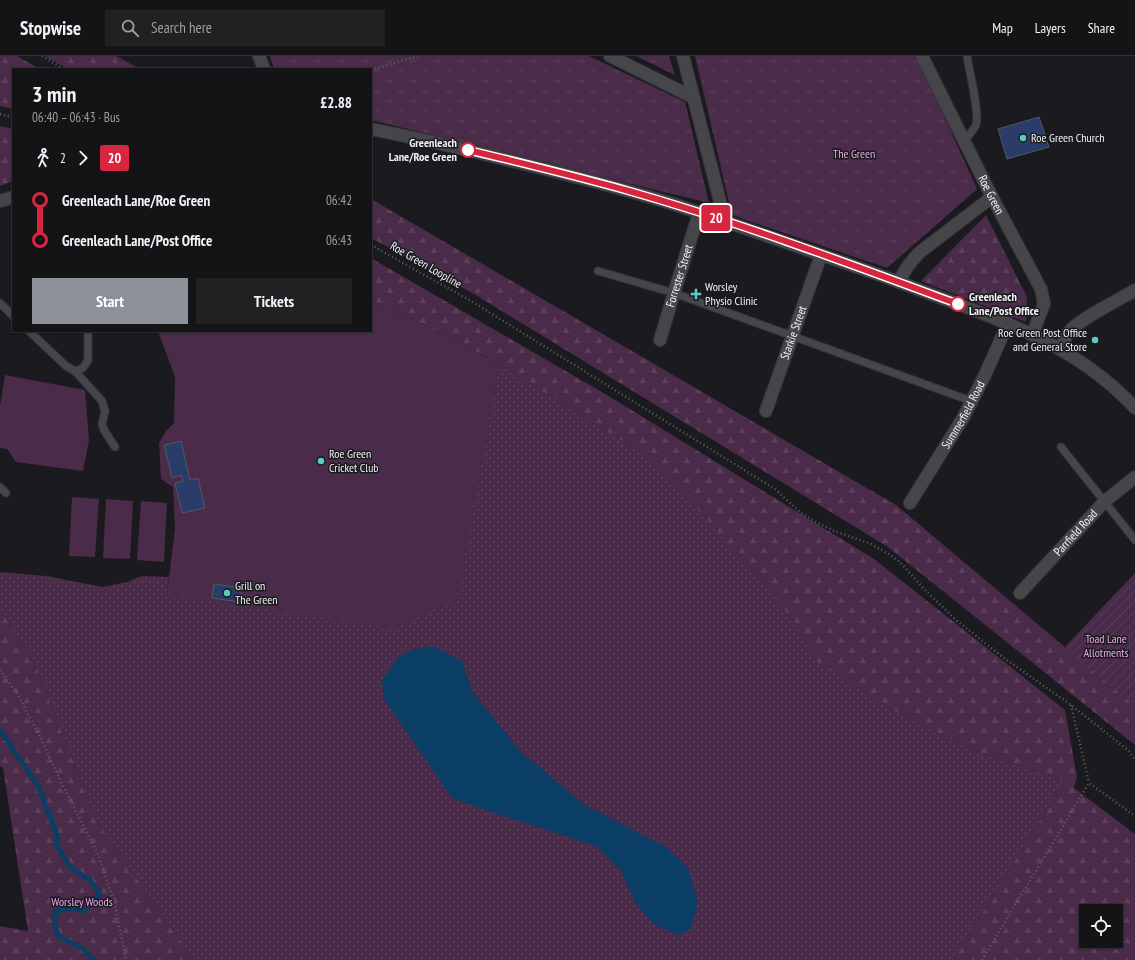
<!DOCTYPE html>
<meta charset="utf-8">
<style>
:root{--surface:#141417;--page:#212124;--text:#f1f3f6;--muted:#9d9ea1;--line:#333336;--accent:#8c9099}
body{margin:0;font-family:"PT Sans Narrow",sans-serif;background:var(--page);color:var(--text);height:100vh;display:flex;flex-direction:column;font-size:15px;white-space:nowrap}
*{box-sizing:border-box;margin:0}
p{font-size:13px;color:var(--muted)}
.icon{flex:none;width:22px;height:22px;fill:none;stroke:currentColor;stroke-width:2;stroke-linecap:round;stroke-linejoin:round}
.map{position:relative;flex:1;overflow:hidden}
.side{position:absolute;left:12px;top:12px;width:360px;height:264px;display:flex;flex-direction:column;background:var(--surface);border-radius:0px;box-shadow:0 1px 3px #0004,0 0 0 1px var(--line)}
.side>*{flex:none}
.badge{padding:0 8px;border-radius:3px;font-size:14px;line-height:26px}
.buttons{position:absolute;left:1079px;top:848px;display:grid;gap:8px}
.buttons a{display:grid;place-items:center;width:44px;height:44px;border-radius:0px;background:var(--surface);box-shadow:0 1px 3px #0004,0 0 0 1px var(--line);font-size:20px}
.map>.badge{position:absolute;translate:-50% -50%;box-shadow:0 0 0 2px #fff}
.legs{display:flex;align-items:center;gap:6px;height:44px;padding:0 20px;font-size:13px}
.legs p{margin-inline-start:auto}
.summary{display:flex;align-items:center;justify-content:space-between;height:68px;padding:0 20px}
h1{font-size:22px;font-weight:700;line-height:30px}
.action{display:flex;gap:8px;margin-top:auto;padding:8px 20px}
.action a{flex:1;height:46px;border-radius:0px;background:var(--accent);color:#fff;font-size:16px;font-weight:700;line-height:46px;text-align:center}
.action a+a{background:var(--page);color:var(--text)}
ul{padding:0 20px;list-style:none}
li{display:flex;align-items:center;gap:14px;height:40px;font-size:15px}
li i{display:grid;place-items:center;width:6px;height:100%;margin:0 5px;background:currentColor}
li i::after{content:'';width:10px;height:10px;margin:-5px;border:3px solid;border-radius:50%;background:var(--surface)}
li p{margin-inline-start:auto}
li:first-child i{background:linear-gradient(#0000 50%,currentColor 0)}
li:last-child i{background:linear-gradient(currentColor 50%,#0000 0)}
header{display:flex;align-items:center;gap:24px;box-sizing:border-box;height:56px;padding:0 20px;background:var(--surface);border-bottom:1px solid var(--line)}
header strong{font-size:19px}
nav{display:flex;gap:22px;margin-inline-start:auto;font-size:14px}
.search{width:280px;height:36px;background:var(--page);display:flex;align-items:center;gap:10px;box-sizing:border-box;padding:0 14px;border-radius:0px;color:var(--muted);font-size:15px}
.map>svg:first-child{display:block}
</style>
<header>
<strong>Stopwise</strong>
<div class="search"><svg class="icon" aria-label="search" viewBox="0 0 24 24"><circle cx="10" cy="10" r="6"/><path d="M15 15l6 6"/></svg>Search here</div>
<nav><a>Map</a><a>Layers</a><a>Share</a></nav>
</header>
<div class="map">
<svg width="1135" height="904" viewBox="0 0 1135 904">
<defs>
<pattern id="grass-dots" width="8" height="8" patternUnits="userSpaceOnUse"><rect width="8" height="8" fill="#4a2b49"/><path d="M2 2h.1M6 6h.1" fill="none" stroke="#5c405b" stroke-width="1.8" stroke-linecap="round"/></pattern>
<pattern id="forest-firs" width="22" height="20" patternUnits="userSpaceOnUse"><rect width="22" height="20" fill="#4a2b49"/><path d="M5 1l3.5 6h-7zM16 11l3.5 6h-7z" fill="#5c405b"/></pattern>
<pattern id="park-tufts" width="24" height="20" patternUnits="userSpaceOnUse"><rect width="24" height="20" fill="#4a2b49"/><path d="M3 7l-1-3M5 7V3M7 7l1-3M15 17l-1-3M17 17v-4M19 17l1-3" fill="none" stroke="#5c405b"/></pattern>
<pattern id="garden-furrows" width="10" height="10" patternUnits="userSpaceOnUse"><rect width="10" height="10" fill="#4a2b49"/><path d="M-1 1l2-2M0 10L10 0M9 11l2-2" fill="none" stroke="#5c405b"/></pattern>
</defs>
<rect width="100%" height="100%" fill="#1a1a1f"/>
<!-- grass -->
<polygon fill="url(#grass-dots)" points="499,308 635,393 682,435 746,507 791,562 820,607 893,654 972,694 1065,725 953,904 194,904 97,766 36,610 0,552 0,516 46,520 103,531 127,526 142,520 169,521 167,538 456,543"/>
<!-- forest -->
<g fill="url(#forest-firs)" fill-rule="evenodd">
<polygon points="0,0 17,0 40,13 13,13 13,53 0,50"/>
<polygon points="45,0 116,0 140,13 68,13"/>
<polygon points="0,70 13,73 13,125 0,130"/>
<polygon points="371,143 896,449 1135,650 1135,689 888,491 474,238 371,182"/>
<polygon points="986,159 1027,241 1026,266 921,225"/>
<path d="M371 202 607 339 874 503 1065 654 1077 721 1074 732 1135 778V904H953L1065 725 972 694 893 654 819 607 791 562 746 507 682 436 635 393 499 308 443 278 371 244ZM1086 855H1116V885H1086Z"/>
<polygon points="0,552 36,610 97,766 194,904 0,904 0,870 28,875 3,712 0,710"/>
</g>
<!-- park -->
<g fill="url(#park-tufts)">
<polygon points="270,0 589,0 685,46 709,147 371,64 371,13 274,13"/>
<polygon points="636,0 669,0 675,19"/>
<polygon points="695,0 917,0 977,133 887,212 732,159"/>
</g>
<!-- garden -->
<polygon fill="url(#garden-furrows)" points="1135,517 1135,650 1064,592"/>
<!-- pitch -->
<g fill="#4a2b49">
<polygon points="371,244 443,278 499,308 457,543 391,572 167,538 175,472 173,431 161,423 159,387 166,375 174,367 175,321 158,275 371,275"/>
<polygon points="5,319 85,334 89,384 83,415 16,406 7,393 0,392 0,350"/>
<polygon points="72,441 99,443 95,501 69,500"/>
<polygon points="106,443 133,445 130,503 103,502"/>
<polygon points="141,445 167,447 164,506 137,504"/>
</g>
<!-- water -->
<polygon fill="#0b3e64" points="433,590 462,605 472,635 520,695 585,749 666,791 688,812 698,846 691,873 678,879 653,868 635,846 621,815 596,790 497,758 452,742 384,643 382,625 397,602 412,594"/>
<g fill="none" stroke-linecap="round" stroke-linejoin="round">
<!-- stream -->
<polyline stroke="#0b3e64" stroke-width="5" points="0,674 38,730 56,776 57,790 70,811 90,824 100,838 83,855 68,852 55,856 55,869 58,880 82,892 94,904"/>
</g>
<!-- building -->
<g fill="#2a3c6a" stroke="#55575d">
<polygon points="1039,61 1049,91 1007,103 998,73"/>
<polygon points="181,385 190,424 198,422 205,452 182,457 175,427 183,425 181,419 172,422 164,389"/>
<polygon points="214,528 242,532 240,546 212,542"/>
</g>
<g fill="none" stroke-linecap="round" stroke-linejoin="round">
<defs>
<g id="service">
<path d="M964 85C968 80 973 75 976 69 980 58 969 14 967 0"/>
<polyline points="598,215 674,237 971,345"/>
<polyline points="0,247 13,260"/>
<polyline points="29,275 66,310 75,315 83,312 88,304 88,275"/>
<polyline points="75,315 102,345 105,355 102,368 104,374 115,391"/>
<polyline points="1061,391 1135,484"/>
<polyline points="0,431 6,437"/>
</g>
<g id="minor">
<polyline points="610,0 694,42"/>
<polyline points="683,0 725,165"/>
<path id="s1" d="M922 0 992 141 1041 233 1044 248 1032 279"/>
<path d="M899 226C904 214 911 205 920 196L992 141"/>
<path id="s2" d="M660 284 674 237 699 157"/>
<path d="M1060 293C1063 288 1065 281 1069 276 1079 263 1119 244 1135 234"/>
<path id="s3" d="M766 355 821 199"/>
<path id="s4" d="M910 447 963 362 985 319 1008 267"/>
<path id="s5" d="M1020 537 1104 446 1135 421"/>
</g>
<g id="tertiary">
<polyline points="259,0 264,13"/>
<path d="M371 73C416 82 460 92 504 103 559 116 613 130 667 146 729 166 790 188 851 209 886 221 920 234 955 247 1023 272 1085 298 1135 352"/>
<polyline points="0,145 13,141"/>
</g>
</defs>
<!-- service casing -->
<use href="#service" stroke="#353438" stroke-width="9"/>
<!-- minor casing -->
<use href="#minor" stroke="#353438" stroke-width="14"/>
<!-- tertiary casing -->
<use href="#tertiary" stroke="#353438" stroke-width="14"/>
<!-- path -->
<g stroke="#616065" stroke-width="2.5" stroke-dasharray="1 3" stroke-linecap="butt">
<polyline points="42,0 64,13"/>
<polyline points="371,14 418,0"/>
<polyline points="0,58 13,61"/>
<polyline points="371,189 471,245 775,433 801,457 816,466 834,475 871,488 892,500 900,506 924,533 956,564 1004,602 1071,649 1129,695 1135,704"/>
<polyline points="0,614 18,639 39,679 62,728 98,798 114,845 126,904"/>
<polyline points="1071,649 1089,727"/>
<polyline points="982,904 1089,727 1135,760"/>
</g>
<!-- service -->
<use href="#service" stroke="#45454a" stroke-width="7"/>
<!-- minor -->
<use href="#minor" stroke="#45454a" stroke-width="12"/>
<!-- tertiary -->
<use href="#tertiary" stroke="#45454a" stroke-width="12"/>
</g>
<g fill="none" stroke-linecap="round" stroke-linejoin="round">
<defs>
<path id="line-1" d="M468 94C522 107 576 120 629 135 741 167 850 208 958 248"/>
</defs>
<!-- line-1 casing -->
<use href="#line-1" stroke="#fff" stroke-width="9"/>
<!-- line-1 -->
<use href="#line-1" stroke="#d7263d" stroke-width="6"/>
</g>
<!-- markers -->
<g fill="#57cec1" stroke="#1a1a1f" stroke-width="1.5">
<circle cx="1023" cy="82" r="4"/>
<path d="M694 232h4v4h4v4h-4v4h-4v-4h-4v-4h4z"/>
<circle cx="1095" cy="284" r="4"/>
<circle cx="321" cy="405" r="4"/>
<circle cx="227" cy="537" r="4"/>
</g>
<g fill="#fff" stroke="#d7263d" stroke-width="2">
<circle cx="468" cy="94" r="7"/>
<circle cx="958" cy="248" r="7"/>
</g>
<g text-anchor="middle" stroke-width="3" stroke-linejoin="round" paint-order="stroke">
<!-- poi labels -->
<g font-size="12" fill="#f2f1f5" stroke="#1a1a1f" text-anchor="start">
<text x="1031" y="86">Roe Green Church</text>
<text x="705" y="235">Worsley<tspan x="705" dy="14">Physio Clinic</tspan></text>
<text x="1087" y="281" text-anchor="end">Roe Green Post Office<tspan x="1087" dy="14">and General Store</tspan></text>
<text x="329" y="402">Roe Green<tspan x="329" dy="14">Cricket Club</tspan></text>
<text x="235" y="534">Grill on<tspan x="235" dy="14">The Green</tspan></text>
</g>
<!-- stop labels -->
<g font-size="12" font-weight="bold" fill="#f2f1f5" stroke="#1a1a1f" text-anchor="end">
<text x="457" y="91">Greenleach<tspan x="457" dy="14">Lane/Roe Green</tspan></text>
<text x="969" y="245" text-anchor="start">Greenleach<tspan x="969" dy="14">Lane/Post Office</tspan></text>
</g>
<!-- park labels -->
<g font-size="12" fill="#ecaaea" stroke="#1a1a1f">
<text x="854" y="102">The Green</text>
<text x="1106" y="587">Toad Lane<tspan x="1106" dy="14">Allotments</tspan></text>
<text x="82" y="850">Worsley Woods</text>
</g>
<!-- street labels -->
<g font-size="12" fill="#f2f1f5" stroke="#1a1a1f">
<text dy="4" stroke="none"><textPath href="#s1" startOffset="155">Roe Green</textPath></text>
<text transform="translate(426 209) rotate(30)" y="4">Roe Green Loopline</text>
<text dy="4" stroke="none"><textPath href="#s2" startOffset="67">Forrester Street</textPath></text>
<text dy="4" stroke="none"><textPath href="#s3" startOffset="83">Starkie Street</textPath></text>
<text dy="4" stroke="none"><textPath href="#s4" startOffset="103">Summerfield Road</textPath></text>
<text dy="4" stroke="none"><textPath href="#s5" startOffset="82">Parrfield Road</textPath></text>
</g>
</g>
</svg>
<div class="buttons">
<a><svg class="icon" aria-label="locate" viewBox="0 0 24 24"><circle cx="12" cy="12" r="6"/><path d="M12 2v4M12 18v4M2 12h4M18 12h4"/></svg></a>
</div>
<b class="badge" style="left:716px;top:162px;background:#d7263d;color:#fff">20</b>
<section class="side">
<div class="summary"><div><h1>3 min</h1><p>06:40 – 06:43 · Bus</p></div><b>£2.88</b></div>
<div class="legs"><svg class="icon" aria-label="walk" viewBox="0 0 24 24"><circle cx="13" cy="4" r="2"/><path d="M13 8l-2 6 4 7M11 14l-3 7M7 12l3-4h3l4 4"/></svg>2<svg class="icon" aria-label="forward" viewBox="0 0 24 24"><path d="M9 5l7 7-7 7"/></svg><b class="badge" style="background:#d7263d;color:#fff">20</b></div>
<ul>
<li><i style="color:#d7263d"></i><b>Greenleach Lane/Roe Green</b><p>06:42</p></li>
<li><i style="color:#d7263d"></i><b>Greenleach Lane/Post Office</b><p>06:43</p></li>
</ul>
<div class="action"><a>Start</a><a>Tickets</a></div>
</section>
</div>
